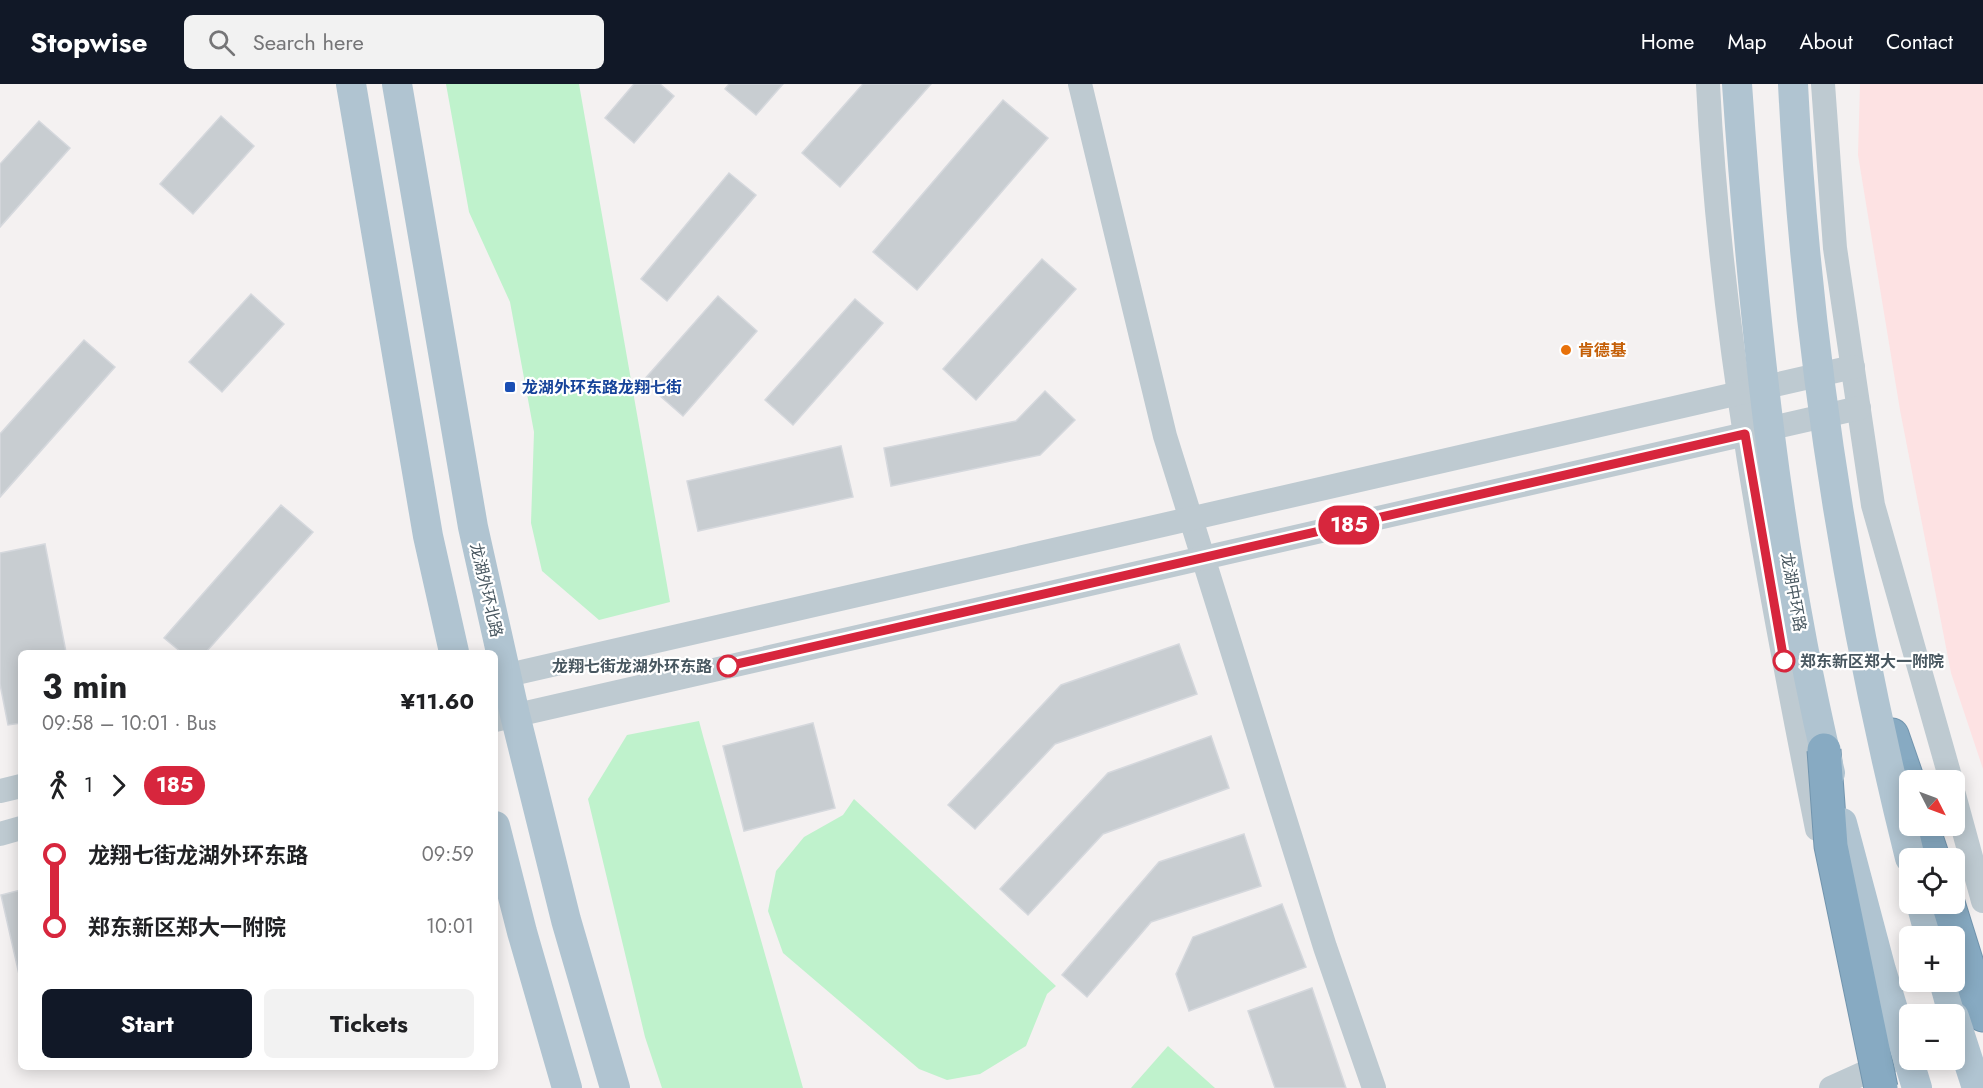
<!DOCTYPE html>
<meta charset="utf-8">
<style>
:root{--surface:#fff;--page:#f2f2f2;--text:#202124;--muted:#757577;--accent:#111827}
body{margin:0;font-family:Jost,"Noto Sans SC",sans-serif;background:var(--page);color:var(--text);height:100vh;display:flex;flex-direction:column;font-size:22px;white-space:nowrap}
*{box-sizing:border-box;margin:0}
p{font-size:20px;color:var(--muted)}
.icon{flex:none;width:33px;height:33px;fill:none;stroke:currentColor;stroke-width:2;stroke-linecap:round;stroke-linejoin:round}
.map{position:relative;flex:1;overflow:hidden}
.side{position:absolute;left:18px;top:566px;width:480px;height:420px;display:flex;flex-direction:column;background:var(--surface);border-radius:9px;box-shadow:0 3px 15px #0003}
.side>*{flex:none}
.badge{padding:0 12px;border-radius:20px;font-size:21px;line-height:39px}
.needle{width:39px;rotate:132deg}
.fabs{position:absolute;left:1899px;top:686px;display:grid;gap:12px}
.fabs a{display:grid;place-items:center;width:66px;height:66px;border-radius:9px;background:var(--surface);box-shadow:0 3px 15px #0003;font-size:30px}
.map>.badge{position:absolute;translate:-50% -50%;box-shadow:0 0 0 3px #fff}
.legs{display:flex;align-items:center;gap:9px;height:66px;padding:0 24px;font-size:20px}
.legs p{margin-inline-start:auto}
.overview{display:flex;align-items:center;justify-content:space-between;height:102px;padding:0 24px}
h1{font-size:33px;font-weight:700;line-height:45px}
.primary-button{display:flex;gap:12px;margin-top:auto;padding:12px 24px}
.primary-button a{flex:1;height:69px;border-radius:9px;background:var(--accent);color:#fff;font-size:24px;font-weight:700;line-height:69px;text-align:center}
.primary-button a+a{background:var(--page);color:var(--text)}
ul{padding:0 24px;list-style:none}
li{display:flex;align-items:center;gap:21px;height:72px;font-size:22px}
li i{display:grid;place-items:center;width:9px;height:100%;margin:0 8px;background:currentColor}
li i::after{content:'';width:15px;height:15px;margin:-8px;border:4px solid;border-radius:50%;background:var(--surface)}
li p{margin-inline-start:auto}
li:first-child i{background:linear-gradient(#0000 50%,currentColor 0)}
li:last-child i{background:linear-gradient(currentColor 50%,#0000 0)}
header{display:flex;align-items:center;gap:36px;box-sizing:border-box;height:84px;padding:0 30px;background:var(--accent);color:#fff}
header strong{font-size:28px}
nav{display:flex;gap:33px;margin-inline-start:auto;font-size:21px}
.search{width:420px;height:54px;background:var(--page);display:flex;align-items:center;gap:15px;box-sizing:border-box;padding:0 21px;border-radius:9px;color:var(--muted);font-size:22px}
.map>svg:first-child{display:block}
</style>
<header>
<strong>Stopwise</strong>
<div class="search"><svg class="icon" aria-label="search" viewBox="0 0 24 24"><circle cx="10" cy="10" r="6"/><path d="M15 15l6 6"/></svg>Search here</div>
<nav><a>Home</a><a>Map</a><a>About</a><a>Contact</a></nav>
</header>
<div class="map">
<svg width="1983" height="1004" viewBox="0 0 1983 1004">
<rect width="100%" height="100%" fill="#f4f1f1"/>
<!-- medical -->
<polygon fill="#fde2e3" points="1860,0 1983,0 1983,685 1951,589 1900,326 1858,71"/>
<!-- green -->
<g fill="#bff2cc">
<polygon points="446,0 579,0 670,518 599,536 542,487 531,439 534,348 510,218 469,128"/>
<polygon points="699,637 703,652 803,1004 662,1004 645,953 588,715 627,651"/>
<polygon points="854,715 1056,902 1047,910 1026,962 980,990 947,996 919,985 783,869 768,827 776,787 804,753 843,731"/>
<polygon points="1168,962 1215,1004 1131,1004"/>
</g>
<!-- building -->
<g fill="#c8cdd1" stroke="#d5d8dd" stroke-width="1.5">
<polygon points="634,0 660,0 674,12 634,59 605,34"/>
<polygon points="729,0 783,0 756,31 725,5"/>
<polygon points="863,0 931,0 840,103 802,69"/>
<polygon points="1003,16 1048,54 917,206 873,168"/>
<polygon points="221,32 254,62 193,130 160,100"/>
<polygon points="39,37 70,64 0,143 0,80"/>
<polygon points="729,89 756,111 667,217 641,195"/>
<polygon points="1042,175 1076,205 976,316 943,285"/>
<polygon points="251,210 284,240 222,308 189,278"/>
<polygon points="718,212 757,247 683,332 643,297"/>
<polygon points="855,215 883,239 793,341 765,316"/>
<polygon points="84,256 115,283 0,413 0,350"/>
<polygon points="1045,307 1075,336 1040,371 891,402 884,364 1016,337"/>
<polygon points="841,362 853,413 698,447 687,397"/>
<polygon points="281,421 313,448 206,568 181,568 164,554"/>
<polygon points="45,460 66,568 21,568 21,639 8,641 0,600 0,469"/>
<polygon points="1179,560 1197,610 1055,660 975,745 948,721 1061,601"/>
<polygon points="813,639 835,724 744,747 723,662"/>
<polygon points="1211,652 1229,704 1103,750 1028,831 1000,805 1108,689"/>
<polygon points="1244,750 1261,802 1151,838 1087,913 1062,891 1159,778"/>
<polygon points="21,806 21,899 1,811"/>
<polygon points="1282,820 1306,883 1189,927 1176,890 1193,853"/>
<polygon points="1312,904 1346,1004 1275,1004 1248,927"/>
</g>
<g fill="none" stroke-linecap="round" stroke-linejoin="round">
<defs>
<g id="highway">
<polyline points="1892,651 1910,703"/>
<polyline points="1922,741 1933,774"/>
<polyline points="1948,819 1983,931"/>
</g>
</defs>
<!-- highway casing -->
<use href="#highway" stroke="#7295ae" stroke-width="35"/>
<!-- minor -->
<g stroke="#becad1" stroke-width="24">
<polyline points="1080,0 1165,352 1325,863 1374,1004"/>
<path d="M1708 0C1720 251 1768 499 1817 745"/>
<polyline points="1823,0 1835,164 1873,421 1951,696"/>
<polyline points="495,594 1853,283"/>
<polyline points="495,636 1859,324"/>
<polyline points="0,707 21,702"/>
<polyline points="1954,711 1983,817"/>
<polyline points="0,750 21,744"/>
<polyline points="1831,1004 1891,977"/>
</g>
<!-- major -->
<g stroke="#b0c4d1" stroke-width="30">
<polyline points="351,0 428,452 454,568"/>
<polyline points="397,0 473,443 515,631 566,836 615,1004"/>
<polyline points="495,742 522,848 567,1004"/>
<polyline points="1921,819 1930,852"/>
<polyline points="1944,897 1953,930"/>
</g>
<!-- highway -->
<use href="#highway" stroke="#87aac2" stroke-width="33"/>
<defs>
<polyline id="highway-bridge" points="1824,666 1831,762 1881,1004"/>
</defs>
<!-- highway-bridge casing -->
<use href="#highway-bridge" stroke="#7295ae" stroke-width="35" stroke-linecap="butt"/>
<!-- major-bridge -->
<g stroke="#b0c4d1" stroke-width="30">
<path d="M1737 0C1753 231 1776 463 1830 689"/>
<path d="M1793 0C1806 260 1847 521 1910 774"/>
<polyline points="1842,739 1881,886 1917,1004"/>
<polyline points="1954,933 1977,1004"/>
</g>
<!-- highway-bridge -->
<use href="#highway-bridge" stroke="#87aac2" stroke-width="33"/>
</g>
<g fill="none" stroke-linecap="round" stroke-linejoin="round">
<defs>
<polyline id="line-1" points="728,582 1745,350 1784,577"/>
</defs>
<!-- line-1 casing -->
<use href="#line-1" stroke="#fff" stroke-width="14"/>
<!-- line-1 -->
<use href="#line-1" stroke="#d7263d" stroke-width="9"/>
</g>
<!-- markers -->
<circle fill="#e8710a" stroke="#fff" stroke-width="2" cx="1566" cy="266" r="6"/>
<rect fill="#1a4fb4" stroke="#fff" stroke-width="2" x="504" y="297" width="12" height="12" rx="3"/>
<g fill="#fff" stroke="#d7263d" stroke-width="3">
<circle cx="1784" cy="577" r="10"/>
<circle cx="728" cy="582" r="10"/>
</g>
<g text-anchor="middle" stroke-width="4.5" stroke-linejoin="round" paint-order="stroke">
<!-- food labels -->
<g font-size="16" font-weight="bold" fill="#c56008" stroke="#fff" text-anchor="start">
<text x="1578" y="272">肯德基</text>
</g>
<!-- transit labels -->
<g font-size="16" font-weight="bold" fill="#164399" stroke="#fff" text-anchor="start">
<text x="522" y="309">龙湖外环东路龙翔七街</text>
</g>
<!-- street labels -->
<g font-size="16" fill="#485760" stroke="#fff">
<text transform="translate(487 506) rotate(77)" y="6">龙湖外环北路</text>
<text transform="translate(1794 508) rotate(80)" y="6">龙湖中环路</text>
</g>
<!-- stop labels -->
<g font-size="16" font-weight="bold" fill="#485760" stroke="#fff" text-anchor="start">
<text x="1800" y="583">郑东新区郑大一附院</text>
<text x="712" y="588" text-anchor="end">龙翔七街龙湖外环东路</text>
</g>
</g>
</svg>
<div class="fabs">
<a><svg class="needle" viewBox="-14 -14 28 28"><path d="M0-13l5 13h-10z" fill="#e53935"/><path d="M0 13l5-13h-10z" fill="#757577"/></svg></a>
<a><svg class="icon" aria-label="locate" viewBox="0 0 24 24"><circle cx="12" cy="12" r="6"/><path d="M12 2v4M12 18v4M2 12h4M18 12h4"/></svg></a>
<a>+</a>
<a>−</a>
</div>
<b class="badge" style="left:1349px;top:441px;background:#d7263d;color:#fff">185</b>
<section class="side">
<div class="overview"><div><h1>3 min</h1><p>09:58 – 10:01 · Bus</p></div><b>¥11.60</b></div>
<div class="legs"><svg class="icon" aria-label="walk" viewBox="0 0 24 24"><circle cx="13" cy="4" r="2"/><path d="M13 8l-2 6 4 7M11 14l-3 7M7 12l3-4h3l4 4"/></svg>1<svg class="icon" aria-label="forward" viewBox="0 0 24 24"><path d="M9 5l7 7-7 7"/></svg><b class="badge" style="background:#d7263d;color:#fff">185</b></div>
<ul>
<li><i style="color:#d7263d"></i><b>龙翔七街龙湖外环东路</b><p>09:59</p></li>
<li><i style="color:#d7263d"></i><b>郑东新区郑大一附院</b><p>10:01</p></li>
</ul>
<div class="primary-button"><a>Start</a><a>Tickets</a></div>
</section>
</div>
